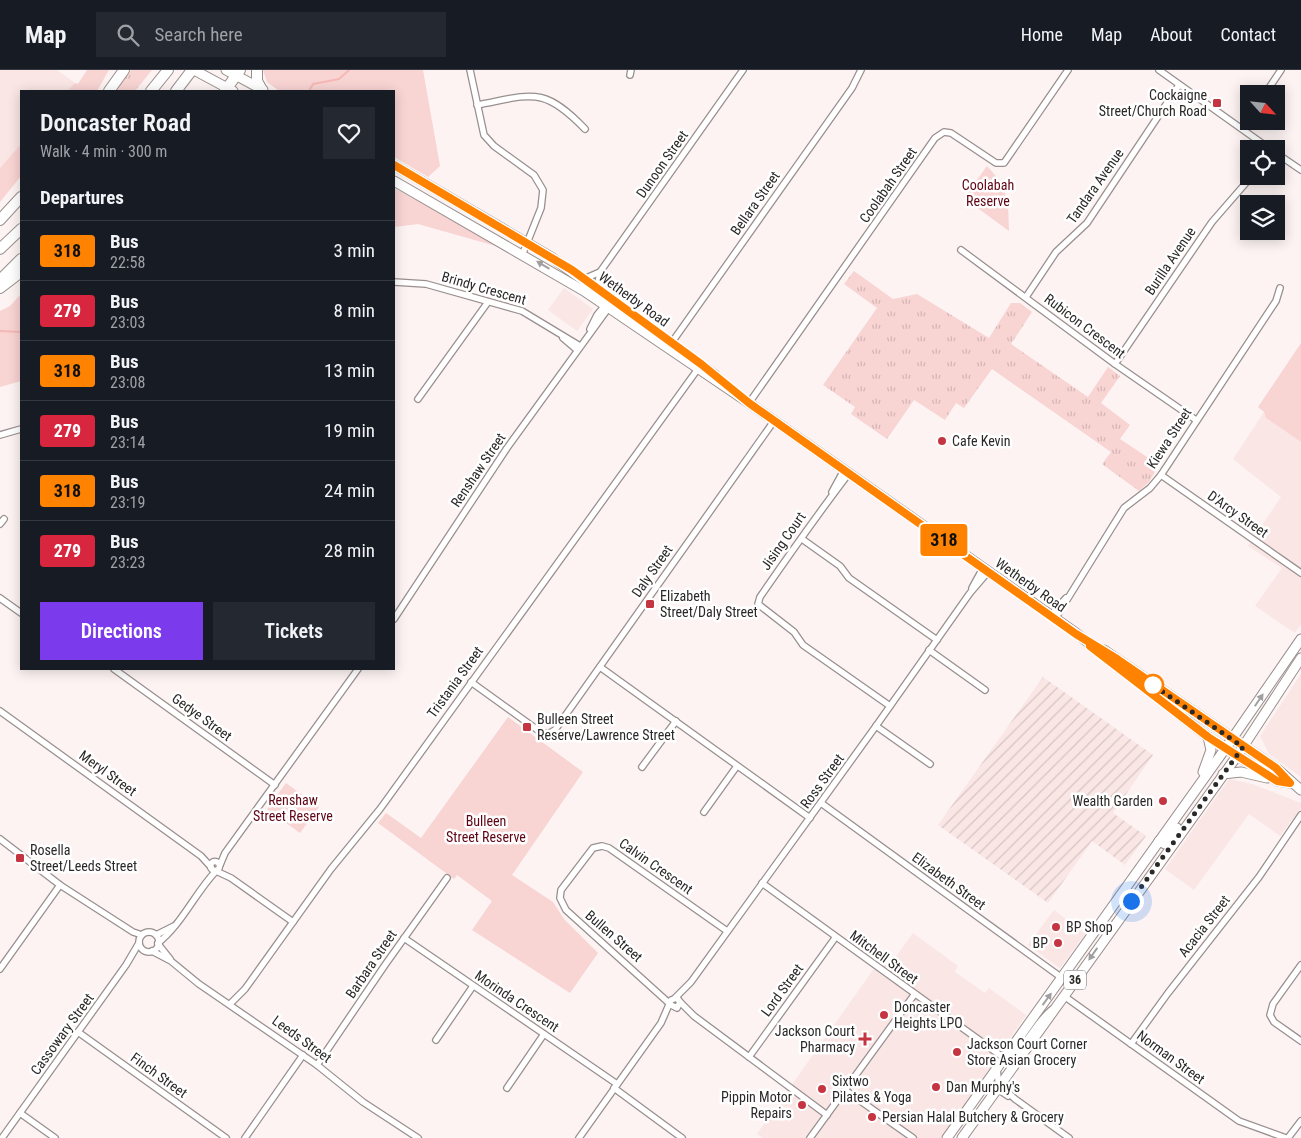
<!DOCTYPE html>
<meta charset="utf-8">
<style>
:root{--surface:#171b24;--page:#242831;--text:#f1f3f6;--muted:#9ea1a6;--line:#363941;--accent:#7c3aed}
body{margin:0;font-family:"Roboto Condensed",sans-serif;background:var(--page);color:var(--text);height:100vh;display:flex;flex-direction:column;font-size:19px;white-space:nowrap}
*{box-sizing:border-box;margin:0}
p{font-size:16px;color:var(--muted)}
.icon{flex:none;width:28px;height:28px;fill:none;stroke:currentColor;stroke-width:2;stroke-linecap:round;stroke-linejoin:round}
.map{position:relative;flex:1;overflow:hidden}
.side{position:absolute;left:20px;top:20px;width:375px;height:580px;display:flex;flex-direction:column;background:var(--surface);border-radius:0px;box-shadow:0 2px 12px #0003}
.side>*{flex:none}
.badge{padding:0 10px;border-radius:4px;font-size:18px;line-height:32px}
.needle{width:32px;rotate:117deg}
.controls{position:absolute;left:1240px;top:15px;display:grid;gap:10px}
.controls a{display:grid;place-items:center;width:45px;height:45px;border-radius:0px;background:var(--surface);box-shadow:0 2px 12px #0003;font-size:25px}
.you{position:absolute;width:25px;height:25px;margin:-12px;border:4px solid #fff;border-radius:50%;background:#1a73e8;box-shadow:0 0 0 8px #1a73e833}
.map>.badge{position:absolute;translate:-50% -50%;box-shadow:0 0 0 2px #fff}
h2{padding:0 20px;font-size:19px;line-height:45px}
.round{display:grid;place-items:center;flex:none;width:52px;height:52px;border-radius:0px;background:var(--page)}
.headline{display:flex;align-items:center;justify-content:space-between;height:85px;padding:0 20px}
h1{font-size:24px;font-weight:600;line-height:38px}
.primary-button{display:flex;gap:10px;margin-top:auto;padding:10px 20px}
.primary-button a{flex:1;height:58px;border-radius:0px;background:var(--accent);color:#fff;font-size:20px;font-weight:600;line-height:58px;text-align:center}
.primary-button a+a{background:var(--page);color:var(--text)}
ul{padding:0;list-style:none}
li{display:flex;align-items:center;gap:15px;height:60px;padding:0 20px;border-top:1px solid var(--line)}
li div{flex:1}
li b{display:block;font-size:19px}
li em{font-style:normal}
li .badge{min-width:55px;font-weight:700;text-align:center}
header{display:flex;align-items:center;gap:30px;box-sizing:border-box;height:70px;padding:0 25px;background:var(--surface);border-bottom:1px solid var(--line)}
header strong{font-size:24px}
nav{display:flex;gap:28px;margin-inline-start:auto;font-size:18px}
.search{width:350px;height:45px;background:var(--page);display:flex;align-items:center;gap:12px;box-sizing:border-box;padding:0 18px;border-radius:0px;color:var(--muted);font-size:19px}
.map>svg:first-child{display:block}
</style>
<header>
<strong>Map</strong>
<div class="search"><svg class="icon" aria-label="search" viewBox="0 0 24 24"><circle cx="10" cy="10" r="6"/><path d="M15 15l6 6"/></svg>Search here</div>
<nav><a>Home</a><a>Map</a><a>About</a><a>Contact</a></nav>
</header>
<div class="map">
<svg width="1301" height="1068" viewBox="0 0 1301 1068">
<defs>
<pattern id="industrial-furrows" width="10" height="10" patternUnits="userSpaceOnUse" patternTransform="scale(1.25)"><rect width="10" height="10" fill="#f9e6e5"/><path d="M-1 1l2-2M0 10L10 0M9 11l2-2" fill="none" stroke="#d6c5c4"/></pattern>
<pattern id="grass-tufts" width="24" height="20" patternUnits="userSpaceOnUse" patternTransform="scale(1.25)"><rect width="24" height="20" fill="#f8d4d3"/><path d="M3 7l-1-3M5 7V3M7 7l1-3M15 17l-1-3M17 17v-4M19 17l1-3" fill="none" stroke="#d5b6b5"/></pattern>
</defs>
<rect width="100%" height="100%" fill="#fdf3f3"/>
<!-- built -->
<g fill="#f9e6e5">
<polygon points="0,0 57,0 75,13 67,21 21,21 21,74 0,98"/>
<polygon points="564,218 593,239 577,261 548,240"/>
<polygon points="1264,342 1266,348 1301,372 1301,554 1295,563 1255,536 1282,498 1248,476 1281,427 1233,389"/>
<polygon points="1301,604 1301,707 1269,684 1260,666"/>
<polygon points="1229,709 1252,714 1301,733 1301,738 1280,766 1249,744 1194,820 1165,799"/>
<polygon points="1054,840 1085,864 1060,898 1028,875"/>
<polygon points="913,863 958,896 955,902 985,923 989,918 1026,945 942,1068 763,1068 757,1064 880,890 889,896"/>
</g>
<!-- industrial -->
<polygon fill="url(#industrial-furrows)" points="1043,607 1153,685 1113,743 1146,766 1125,795 1092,771 1048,833 938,755"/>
<!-- grass -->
<g fill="url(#grass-tufts)">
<polygon points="131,0 152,0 135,21 116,21"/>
<polygon points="854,201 893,229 917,224 989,268 1011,233 1020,233 1032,242 1011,274 1088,327 1108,297 1120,306 1101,333 1130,355 1120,369 1159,395 1149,412 1139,421 1102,394 1111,382 992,299 964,338 956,333 945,350 914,330 887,369 851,344 855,337 823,315 877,238 844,214"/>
</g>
<!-- park -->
<g fill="#f8d4d3">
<polygon points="87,0 109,0 97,21 67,21 75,13 78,14"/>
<polygon points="263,0 423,0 440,96 428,107 394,87 394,21 279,21 267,12"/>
<polygon points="21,74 21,106 0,132 0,98"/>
<polygon points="987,96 1002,113 1008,134 1009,161 964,128"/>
<polygon points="394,118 510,180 418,154 394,157"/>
<polygon points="21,224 21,311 0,317 0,241 10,236"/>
<polygon points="1301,273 1301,372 1266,348 1264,342 1258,337"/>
<polygon points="508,647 583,702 512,805 553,832 564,849 598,883 570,923 472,860 492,831 457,805 454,809 378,753 386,743 421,768"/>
<polygon points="286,713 319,737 300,763 267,739"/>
</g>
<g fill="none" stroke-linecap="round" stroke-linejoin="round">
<!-- stream -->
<g stroke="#f6b8b6" stroke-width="2">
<polyline points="309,21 313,14 339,9 349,0"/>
<polyline points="0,261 21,262"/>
</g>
<defs>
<g id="street">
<polyline points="470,0 484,65 494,76 534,105 543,120 541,138 523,183"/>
<polyline points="1159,0 1270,79"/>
<polyline points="630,5 631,0"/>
<polyline points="1265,24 1281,0"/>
<path d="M477 35C531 25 543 15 585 59"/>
<polyline points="1241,58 1249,48"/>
<polyline points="1276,83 1301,100"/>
<polyline points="961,180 1115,294 1196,350"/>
<polyline points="584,209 600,202"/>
<polyline points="394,212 426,214 522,241 580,276"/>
<polyline points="597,219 600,202 743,0"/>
<polyline points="1026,227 1056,182 1087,153 1179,15"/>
<polyline points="590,259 597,245 606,234"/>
<polyline points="563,268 577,280"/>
<polyline points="670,275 852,18 861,0"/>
<polyline points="1115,294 1212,152 1252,106"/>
<polyline points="418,329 488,232"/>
<polyline points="749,333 935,68 944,62 951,63 996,93 1004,93 1068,0"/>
<polyline points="0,365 21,359"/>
<path d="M849 403C818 444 789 485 760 527L758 534 794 562 803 575 890 636"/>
<polyline points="1161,405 1301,503"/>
<polyline points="832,422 844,400"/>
<polyline points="0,454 4,449"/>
<polyline points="802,469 840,496 849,508 937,570"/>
<polyline points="972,518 983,498"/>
<polyline points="0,528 21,543"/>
<polyline points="1050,546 1066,528"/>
<polyline points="394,549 507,378 610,236"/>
<polyline points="1055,549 1124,438 1150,418 1161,405 1276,231 1280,218"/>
<polyline points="929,580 985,620"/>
<polyline points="600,597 810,748"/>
<polyline points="114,599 275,715"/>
<polyline points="471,612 539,661 548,664 555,660 774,351"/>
<polyline points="0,641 201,786 211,797"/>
<polyline points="876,656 930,694"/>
<polyline points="642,697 676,651"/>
<polyline points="821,733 1062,908"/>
<polyline points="704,742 737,696"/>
<polyline points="0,769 60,815 133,862 142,865"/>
<circle cx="215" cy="796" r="4.5"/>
<polyline points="220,795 225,783 358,599"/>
<polyline points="216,801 231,808 293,852"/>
<path d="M762 813 1004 988C1025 981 1034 954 1051 940"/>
<circle cx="149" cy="872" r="10"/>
<polyline points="156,865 174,856"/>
<polyline points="404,868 617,1014"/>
<path d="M158 873C182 854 195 823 216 801"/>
<polyline points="158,874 170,889"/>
<polyline points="152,881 171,891 199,914 317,995 363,1032 418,1068"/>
<polyline points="1301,895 1273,934 1270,945 1274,952 1301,971"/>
<polyline points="0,899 60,815"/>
<polyline points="1064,926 1239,1051 1286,1068"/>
<polyline points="675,928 691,912 876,656 970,523 988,502"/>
<polyline points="681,933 694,946 827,1045"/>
<polyline points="230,934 245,919 331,799 380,739 700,296"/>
<polyline points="670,934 566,840 560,828 561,820 593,778 602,776 609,778 727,861"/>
<polyline points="78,962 226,1068"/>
<polyline points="436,970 473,916"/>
<polyline points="1131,974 1168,923 1259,807 1301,745"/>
<polyline points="749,987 835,868"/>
<polyline points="317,995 385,895 447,808"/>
<polyline points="997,998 999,1020 1008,1026"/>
<polyline points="1000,1015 1015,1029 1069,1068"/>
<polyline points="507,1018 544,964"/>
<polyline points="614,1018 682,1068"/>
<polyline points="845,1020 913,1068"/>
<polyline points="20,1043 55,1068"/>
<polyline points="2,1068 126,895 139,873"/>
<polyline points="245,1068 303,985"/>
<polyline points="579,1068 661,953 671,930 677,928 680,932 677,938 671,935"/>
<polyline points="810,1068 914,925"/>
<polyline points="1288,1068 1301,1051"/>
</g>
<g id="primary">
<polyline points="194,0 233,21"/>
<polyline points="226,0 263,20"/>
<polyline points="394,95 551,187 715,305"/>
<polyline points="394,111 584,221 749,333 1076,563 1208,667 1277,711 1290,713"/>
<polyline points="1104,580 1276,698 1301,720"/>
<polyline points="1203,702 1211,680 1208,667"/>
<polyline points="1223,704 1241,702 1267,708"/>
<polyline points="1159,771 1165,774 1177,758"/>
<polyline points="947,1068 1225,679 1301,569"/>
<polyline points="962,1068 1237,686 1301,588"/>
</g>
<g id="highway">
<polyline points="257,0 257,11 262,20"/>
<polyline points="109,21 124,0"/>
<polyline points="151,21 168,0"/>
<polyline points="176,21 192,0"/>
<polyline points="225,21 240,0"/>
<polyline points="0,150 21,127"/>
<polyline points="0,179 21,159"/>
<polyline points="0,210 21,189"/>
<polyline points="0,218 21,202"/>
</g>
</defs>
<!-- street casing -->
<use href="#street" stroke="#988f8e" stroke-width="8"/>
<!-- primary casing -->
<use href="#primary" stroke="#988f8e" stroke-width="11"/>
<!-- highway casing -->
<use href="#highway" stroke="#988f8e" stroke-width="12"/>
<!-- street -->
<use href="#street" stroke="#fff" stroke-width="5.5"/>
<!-- primary -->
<use href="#primary" stroke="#fff" stroke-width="9"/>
<!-- highway -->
<use href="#highway" stroke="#fff" stroke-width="10"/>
</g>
<!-- one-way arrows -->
<defs><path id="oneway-solid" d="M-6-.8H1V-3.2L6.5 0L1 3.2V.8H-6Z" transform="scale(1.25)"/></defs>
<g fill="#a09e9e">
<use href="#oneway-solid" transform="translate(543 195) rotate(-149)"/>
<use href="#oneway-solid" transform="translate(1259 630) rotate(-56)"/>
<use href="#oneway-solid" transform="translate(1093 884) rotate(125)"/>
<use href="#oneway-solid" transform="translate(1047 929) rotate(-54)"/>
</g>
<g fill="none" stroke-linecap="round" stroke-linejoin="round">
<defs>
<polyline id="line" points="394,95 572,200 701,294 749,333 1076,564 1117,589 1276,698 1290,713 1277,711 1208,667 1090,576"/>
</defs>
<!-- line casing -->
<use href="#line" stroke="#fff" stroke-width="11"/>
<!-- line -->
<use href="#line" stroke="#ff8200" stroke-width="8"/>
<!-- walk -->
<polyline stroke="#2b2828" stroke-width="5" stroke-dasharray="0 9" points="1131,831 1243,677 1153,615"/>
</g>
<!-- markers -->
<g fill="#c43441" stroke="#fff" stroke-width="2">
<rect x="1212" y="28" width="10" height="10" rx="2.5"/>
<circle cx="942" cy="371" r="5"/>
<rect x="645" y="529" width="10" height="10" rx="2.5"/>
<rect x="522" y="652" width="10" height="10" rx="2.5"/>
<circle cx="1163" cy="731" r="5"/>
<rect x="15" y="783" width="10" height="10" rx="2.5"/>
<circle cx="1056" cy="857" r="5"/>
<circle cx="1058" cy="873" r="5"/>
<circle cx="884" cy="945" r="5"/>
<path d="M862.5 961.5h5v5h5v5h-5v5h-5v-5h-5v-5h5z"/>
<circle cx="957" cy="982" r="5"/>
<circle cx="936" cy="1017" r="5"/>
<circle cx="822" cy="1019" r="5"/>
<circle cx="802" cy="1035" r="5"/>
<circle cx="872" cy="1047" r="5"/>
</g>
<circle fill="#fff" stroke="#ff8200" stroke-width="2.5" cx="1153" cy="615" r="10"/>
<g text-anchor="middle" stroke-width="5" stroke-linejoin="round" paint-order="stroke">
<!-- shield labels -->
<rect fill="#fff" stroke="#6b6868" stroke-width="1" x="1064" y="900.5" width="22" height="19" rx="4"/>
<g font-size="12" font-weight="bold" fill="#2b2828">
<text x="1075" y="914">36</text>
</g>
<!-- poi labels -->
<g font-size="14" fill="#2b2828" stroke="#fff" text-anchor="start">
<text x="1207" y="30" text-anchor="end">Cockaigne<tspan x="1207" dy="16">Street/Church Road</tspan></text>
<text x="952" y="376">Cafe Kevin</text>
<text x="660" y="531">Elizabeth<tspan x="660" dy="16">Street/Daly Street</tspan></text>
<text x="537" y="654">Bulleen Street<tspan x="537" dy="16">Reserve/Lawrence Street</tspan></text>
<text x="1153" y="736" text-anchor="end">Wealth Garden</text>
<text x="30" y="785">Rosella<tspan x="30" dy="16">Street/Leeds Street</tspan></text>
<text x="1066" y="862">BP Shop</text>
<text x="1048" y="878" text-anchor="end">BP</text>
<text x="894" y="942">Doncaster<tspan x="894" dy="16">Heights LPO</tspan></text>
<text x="855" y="966" text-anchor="end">Jackson Court<tspan x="855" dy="16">Pharmacy</tspan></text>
<text x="967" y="979">Jackson Court Corner<tspan x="967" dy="16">Store Asian Grocery</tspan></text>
<text x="832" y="1016">Sixtwo<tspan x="832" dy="16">Pilates &amp; Yoga</tspan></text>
<text x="946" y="1022">Dan Murphy's</text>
<text x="792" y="1032" text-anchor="end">Pippin Motor<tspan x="792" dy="16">Repairs</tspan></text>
<text x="882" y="1052">Persian Halal Butchery &amp; Grocery</text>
</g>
<!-- street labels -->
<g font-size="14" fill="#2b2828" stroke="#fff">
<text transform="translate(662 94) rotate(-55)" y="5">Dunoon Street</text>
<text transform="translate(888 115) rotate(-55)" y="5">Coolabah Street</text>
<text transform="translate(1095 116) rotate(-55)" y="5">Tandara Avenue</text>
<text transform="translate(755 133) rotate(-55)" y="5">Bellara Street</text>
<text transform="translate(1170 191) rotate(-56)" y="5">Burilla Avenue</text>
<text transform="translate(484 218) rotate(16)" y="5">Brindy Crescent</text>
<text transform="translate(634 229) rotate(36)" y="5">Wetherby Road</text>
<text transform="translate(1085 256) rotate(37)" y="5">Rubicon Crescent</text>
<text transform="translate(1169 368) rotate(-57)" y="5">Kiewa Street</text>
<text transform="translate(478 400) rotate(-56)" y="5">Renshaw Street</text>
<text transform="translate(1238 444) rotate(35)" y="5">D'Arcy Street</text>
<text transform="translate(783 471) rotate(-55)" y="5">Jising Court</text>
<text transform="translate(652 501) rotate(-55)" y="5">Daly Street</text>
<text transform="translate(1031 515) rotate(35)" y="5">Wetherby Road</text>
<text transform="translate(455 612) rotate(-54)" y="5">Tristania Street</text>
<text transform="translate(202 647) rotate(36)" y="5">Gedye Street</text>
<text transform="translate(108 703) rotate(36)" y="5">Meryl Street</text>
<text transform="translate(822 711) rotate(-54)" y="5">Ross Street</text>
<text transform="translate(656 796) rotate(35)" y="5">Calvin Crescent</text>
<text transform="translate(949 811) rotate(36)" y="5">Elizabeth Street</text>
<text transform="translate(1204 856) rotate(-52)" y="5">Acacia Street</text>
<text transform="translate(614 866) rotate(41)" y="5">Bullen Street</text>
<text transform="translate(884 887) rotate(36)" y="5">Mitchell Street</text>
<text transform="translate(371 894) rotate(-56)" y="5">Barbara Street</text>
<text transform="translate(782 920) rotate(-54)" y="5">Lord Street</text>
<text transform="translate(517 931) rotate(34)" y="5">Morinda Crescent</text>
<text transform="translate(62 964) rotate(-54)" y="5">Cassowary Street</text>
<text transform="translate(302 969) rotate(36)" y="5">Leeds Street</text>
<text transform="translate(1171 987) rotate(36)" y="5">Norman Street</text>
<text transform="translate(159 1005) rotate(36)" y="5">Finch Street</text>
</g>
<!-- park labels -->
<g font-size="14" fill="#5f0514" stroke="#fff">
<text x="988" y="120">Coolabah<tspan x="988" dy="16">Reserve</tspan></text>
<text x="293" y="735">Renshaw<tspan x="293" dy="16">Street Reserve</tspan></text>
<text x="486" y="756">Bulleen<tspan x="486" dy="16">Street Reserve</tspan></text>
</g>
</g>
</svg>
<div class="controls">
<a><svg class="needle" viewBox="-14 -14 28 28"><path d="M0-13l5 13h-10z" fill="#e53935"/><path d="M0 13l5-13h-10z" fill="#9ea1a6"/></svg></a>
<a><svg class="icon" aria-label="locate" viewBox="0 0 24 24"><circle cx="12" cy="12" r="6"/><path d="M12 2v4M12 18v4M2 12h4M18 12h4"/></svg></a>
<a><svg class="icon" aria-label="layers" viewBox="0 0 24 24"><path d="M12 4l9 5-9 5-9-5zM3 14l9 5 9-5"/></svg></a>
</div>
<div class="you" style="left:1131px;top:831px"></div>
<b class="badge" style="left:944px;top:470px;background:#ff8200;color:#111">318</b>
<section class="side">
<div class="headline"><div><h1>Doncaster Road</h1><p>Walk · 4 min · 300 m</p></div><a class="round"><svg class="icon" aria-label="heart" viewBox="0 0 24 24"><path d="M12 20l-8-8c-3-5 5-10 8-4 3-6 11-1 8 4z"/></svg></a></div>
<h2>Departures</h2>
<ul>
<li><span class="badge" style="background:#ff8200;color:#111">318</span><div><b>Bus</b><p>22:58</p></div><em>3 min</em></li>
<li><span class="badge" style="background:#d7263d;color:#fff">279</span><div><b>Bus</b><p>23:03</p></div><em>8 min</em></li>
<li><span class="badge" style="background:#ff8200;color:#111">318</span><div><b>Bus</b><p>23:08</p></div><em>13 min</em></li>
<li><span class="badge" style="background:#d7263d;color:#fff">279</span><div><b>Bus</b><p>23:14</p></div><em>19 min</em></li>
<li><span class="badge" style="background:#ff8200;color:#111">318</span><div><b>Bus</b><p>23:19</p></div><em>24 min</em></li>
<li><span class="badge" style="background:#d7263d;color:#fff">279</span><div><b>Bus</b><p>23:23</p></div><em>28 min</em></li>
</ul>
<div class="primary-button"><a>Directions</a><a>Tickets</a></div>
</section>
</div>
